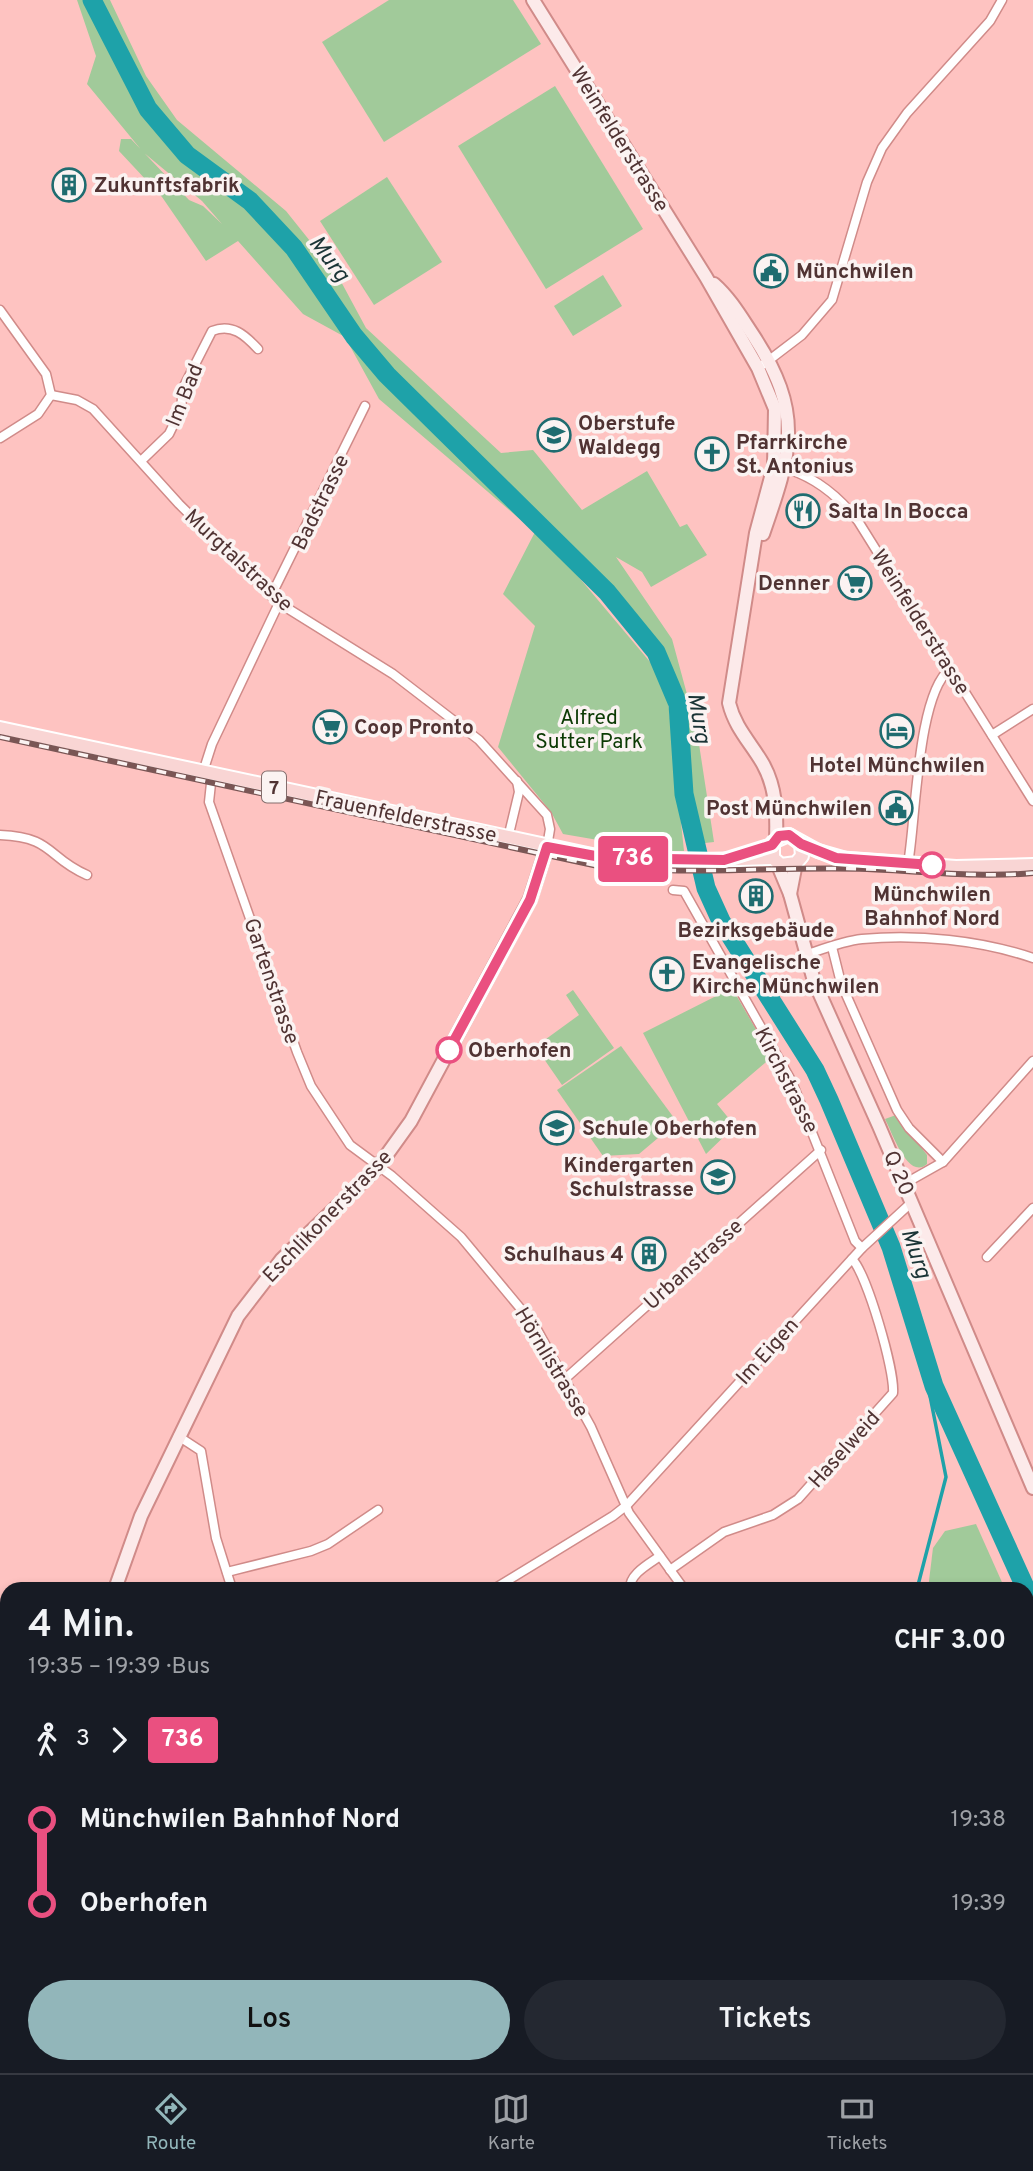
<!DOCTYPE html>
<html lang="de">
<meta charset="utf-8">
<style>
:root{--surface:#171b24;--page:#242831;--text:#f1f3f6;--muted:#9ea1a6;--line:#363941;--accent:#92b6ba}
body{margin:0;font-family:Overpass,sans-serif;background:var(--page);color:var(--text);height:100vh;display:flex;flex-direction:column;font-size:26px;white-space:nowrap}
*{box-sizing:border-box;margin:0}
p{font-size:23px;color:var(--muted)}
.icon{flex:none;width:38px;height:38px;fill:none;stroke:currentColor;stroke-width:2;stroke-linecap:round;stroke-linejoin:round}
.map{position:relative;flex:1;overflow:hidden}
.drawer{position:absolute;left:0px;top:1582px;width:1034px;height:492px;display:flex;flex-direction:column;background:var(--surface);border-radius:21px 21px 0 0;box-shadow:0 4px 10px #0003}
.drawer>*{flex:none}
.badge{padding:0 14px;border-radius:5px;font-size:24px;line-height:46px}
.map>.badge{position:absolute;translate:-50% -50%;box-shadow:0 0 0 4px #fff}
.legs{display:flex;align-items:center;gap:10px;height:77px;padding:0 28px;font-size:23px}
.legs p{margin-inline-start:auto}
.headline{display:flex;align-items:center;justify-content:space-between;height:119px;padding:0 28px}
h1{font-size:38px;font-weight:600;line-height:52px}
.primary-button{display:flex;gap:14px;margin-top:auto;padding:14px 28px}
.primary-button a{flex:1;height:80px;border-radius:42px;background:var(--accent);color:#111;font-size:28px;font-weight:600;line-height:80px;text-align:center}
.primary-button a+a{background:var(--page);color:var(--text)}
ul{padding:0 28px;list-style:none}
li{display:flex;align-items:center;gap:24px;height:84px;font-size:26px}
li i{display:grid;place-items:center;width:10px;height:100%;margin:0 9px;background:currentColor}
li i::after{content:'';width:18px;height:18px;margin:-9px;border:5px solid;border-radius:50%;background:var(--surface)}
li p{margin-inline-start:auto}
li:first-child i{background:linear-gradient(#0000 50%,currentColor 0)}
li:last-child i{background:linear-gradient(currentColor 50%,#0000 0)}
.menu{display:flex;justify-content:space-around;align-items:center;height:98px;border-top:2px solid var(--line);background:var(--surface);font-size:19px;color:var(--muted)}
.menu a{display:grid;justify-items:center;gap:4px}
.menu .active{color:var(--accent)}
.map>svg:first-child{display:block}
</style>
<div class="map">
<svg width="1033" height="2073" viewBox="0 0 1033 2073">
<rect width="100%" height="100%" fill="#fec3c1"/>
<!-- green -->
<g fill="#a1ca9a">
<polygon points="77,0 110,0 146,76 177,120 286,211 338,276 366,328 501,453 533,450 582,510 647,471 680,527 687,524 707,555 651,587 642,572 616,557 672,639 697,731 714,842 687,845 668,681 605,598 566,562 666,681 684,851 662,851 563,834 551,812 498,747 535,626 503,594 535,532 379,399 345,337 303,314 238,241 206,261 162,197 119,151 121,139 131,139 189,200 203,206 222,224 202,201 143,152 87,84 96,56"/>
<polygon points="389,0 513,0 541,44 384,142 322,42"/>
<polygon points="555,86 643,229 546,289 458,146"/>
<polygon points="387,177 442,262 374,305 320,221"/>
<polygon points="603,275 622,306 573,336 554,306"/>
<polygon points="732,988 772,1057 717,1104 735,1126 706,1154 643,1033"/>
<polygon points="573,990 614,1048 562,1085 544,1059 554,1051 546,1039 579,1015 566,995"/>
<polygon points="621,1046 677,1122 639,1154 603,1156 557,1090"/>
<path d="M896 1115 927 1155V1164C908 1181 892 1132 885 1119Z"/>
<polygon points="976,1524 1005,1589 928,1589 933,1548 945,1531"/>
<polygon points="1027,1638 1033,1650 1033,1894 1027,1895"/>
</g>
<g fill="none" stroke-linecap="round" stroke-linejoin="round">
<!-- stream -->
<polyline stroke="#1ea2a9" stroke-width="3.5" points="917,1589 946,1477 930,1396 936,1389"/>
<!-- river -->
<polyline stroke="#1ea2a9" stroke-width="19" points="92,0 148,109 187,155 250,201 294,248 354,336 387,375 607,592 656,652 678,704 684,794 706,888 721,921 815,1070 829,1100 891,1247 934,1386 1026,1589"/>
<defs>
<g id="minor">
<polyline points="0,310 46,374 51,395 38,414 0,438"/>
<polyline points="764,364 802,335 832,300 867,182 882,148 907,113 990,21 1002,0"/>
<polyline points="51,395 77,400 93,409 179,504 279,603 393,674 479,740 547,815 550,829 547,847"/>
<path d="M141 461 169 434 181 409 183 388 212 331C232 323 245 335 258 349"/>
<path d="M780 467C813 475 837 494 858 521L1033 801"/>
<polyline points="271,596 365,406"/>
<polyline points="992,735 1033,709"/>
<polyline points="203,772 212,744 279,603"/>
<polyline points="212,774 209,802 297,1052 311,1086 350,1145 392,1176 461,1237 535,1326 591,1427 629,1513 684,1589"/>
<path d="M0 835C54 837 47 858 87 875"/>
<polyline points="508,838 519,792 517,781"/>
<path d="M908 864C916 820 917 694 950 669"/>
<polyline points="673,890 684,891 792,1082 855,1241 862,1248"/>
<polyline points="832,947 841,983 897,1110 909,1128 943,1162"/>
<path d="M805 955C823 949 843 941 862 939 918 934 980 940 1033 958"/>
<polyline points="904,1184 943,1162 1033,1061"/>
<polyline points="987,1257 1033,1208"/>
<polyline points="566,1378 821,1150"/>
<polyline points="178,1436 201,1451 216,1538 232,1589"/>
<path d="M670 1570 724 1532 773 1515 798 1499 893 1393C895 1371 867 1274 852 1259"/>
<polyline points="227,1572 311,1551 328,1544 378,1510"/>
<polyline points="494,1589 613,1516 627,1505 862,1248 912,1202"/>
<path d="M630 1589C629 1574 649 1564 660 1556"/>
<polyline points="0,1616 7,1622"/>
<polyline points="0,1677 7,1671"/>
<polyline points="0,1870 7,1879"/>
<polyline points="275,2067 277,2073"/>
<polyline points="397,2067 399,2073"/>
<polyline points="117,2073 118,2067"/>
<polyline points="170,2073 171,2067"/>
<polyline points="328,2073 366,2067"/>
<polyline points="845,2073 859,2067"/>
</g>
<g id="secondary">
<path d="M533 0 706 277 758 368 775 409 774 466 756 533 729 703C735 728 751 743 763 764 776 787 777 814 776 839"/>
<path d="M714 284C730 298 741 317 753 335 804 413 792 451 763 534"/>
<polyline points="777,863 790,894 814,981 879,1126 1033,1488"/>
<polyline points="790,894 796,863"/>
<polyline points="115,1589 141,1516 238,1316 282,1259 378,1167 411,1121 530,899 547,847"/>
<polyline points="68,2067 69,2073"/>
</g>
<g id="primary">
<polyline points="0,728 606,858 677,861 773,858"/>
<polyline points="801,844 802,856 796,863 781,865 773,858 773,842 789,835 818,851 846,859 956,867 1033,865"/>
<polyline points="739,857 772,845"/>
</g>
<g id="motorway">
<polyline points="1027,2032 1033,2029"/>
<polyline points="1027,2055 1033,2052"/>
<polyline points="943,2073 956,2067"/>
<polyline points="990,2073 1003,2067"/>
</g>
</defs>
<!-- minor casing -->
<use href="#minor" stroke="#d08b89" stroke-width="11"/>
<!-- secondary casing -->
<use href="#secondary" stroke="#d08b89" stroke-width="16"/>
<!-- primary casing -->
<use href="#primary" stroke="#fff" stroke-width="16"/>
<!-- motorway casing -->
<use href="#motorway" stroke="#fff" stroke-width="18"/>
<!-- minor -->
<use href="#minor" stroke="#fff" stroke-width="8"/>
<!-- secondary -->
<use href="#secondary" stroke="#fceaea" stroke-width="12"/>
<!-- primary -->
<use href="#primary" stroke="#f9d5d4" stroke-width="12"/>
<!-- motorway -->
<use href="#motorway" stroke="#f5b9b8" stroke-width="14"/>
<defs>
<path id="rail" d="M0 737 598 866C687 876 777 866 867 869 923 871 977 878 1033 873"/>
</defs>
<!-- rail casing -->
<use href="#rail" stroke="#7a5655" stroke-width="6"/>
<!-- rail -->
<use href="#rail" stroke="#fbf3f2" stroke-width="3.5" stroke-dasharray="10" stroke-linecap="butt"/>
</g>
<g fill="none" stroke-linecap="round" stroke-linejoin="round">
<defs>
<polyline id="line-1" points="449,1050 530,900 547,847 606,858 724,860 772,845 779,836 789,835 801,844 836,858 932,865"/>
</defs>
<!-- line-1 casing -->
<use href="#line-1" stroke="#fff" stroke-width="16"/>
<!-- line-1 -->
<use href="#line-1" stroke="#ea5080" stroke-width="10"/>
</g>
<!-- icons -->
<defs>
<symbol id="building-ring" viewBox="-11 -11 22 22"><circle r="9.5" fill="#fbf3f2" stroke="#1f6c70" stroke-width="1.5"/><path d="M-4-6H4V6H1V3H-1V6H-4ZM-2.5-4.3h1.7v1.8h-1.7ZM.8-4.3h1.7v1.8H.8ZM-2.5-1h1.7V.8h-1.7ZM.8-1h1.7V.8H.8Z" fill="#1f6c70"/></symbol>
<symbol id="civic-ring" viewBox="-11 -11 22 22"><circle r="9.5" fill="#fbf3f2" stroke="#1f6c70" stroke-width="1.5"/><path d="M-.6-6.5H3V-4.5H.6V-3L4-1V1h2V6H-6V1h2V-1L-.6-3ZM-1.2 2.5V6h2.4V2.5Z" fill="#1f6c70"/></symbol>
<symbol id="school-ring" viewBox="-11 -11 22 22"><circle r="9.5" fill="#fbf3f2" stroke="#1f6c70" stroke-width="1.5"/><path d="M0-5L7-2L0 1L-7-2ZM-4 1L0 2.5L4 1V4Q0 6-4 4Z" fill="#1f6c70"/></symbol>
<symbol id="church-ring" viewBox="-11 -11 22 22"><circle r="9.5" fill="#fbf3f2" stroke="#1f6c70" stroke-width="1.5"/><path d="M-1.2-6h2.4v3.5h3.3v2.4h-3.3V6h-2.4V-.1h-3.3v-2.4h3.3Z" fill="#1f6c70"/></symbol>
<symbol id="restaurant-ring" viewBox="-11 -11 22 22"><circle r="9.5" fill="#fbf3f2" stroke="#1f6c70" stroke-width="1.5"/><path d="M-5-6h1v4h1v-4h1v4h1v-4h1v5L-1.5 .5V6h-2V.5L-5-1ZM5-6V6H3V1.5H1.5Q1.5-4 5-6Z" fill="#1f6c70"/></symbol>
<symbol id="supermarket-ring" viewBox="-11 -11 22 22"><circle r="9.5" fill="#fbf3f2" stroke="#1f6c70" stroke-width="1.5"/><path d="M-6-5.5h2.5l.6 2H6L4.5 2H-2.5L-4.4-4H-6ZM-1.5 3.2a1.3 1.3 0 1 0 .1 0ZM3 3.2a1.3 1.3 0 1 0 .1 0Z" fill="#1f6c70"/></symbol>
<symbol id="hotel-ring" viewBox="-11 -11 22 22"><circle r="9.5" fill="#fbf3f2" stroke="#1f6c70" stroke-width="1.5"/><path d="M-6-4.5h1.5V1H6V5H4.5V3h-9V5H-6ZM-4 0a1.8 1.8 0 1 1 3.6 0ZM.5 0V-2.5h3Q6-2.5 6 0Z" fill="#1f6c70"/></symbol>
</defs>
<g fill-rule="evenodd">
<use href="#building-ring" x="50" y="166" width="38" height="38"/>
<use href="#civic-ring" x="752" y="252" width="38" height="38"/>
<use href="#school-ring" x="535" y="416" width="38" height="38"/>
<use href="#church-ring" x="693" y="435" width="38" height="38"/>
<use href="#restaurant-ring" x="784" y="492" width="38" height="38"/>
<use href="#supermarket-ring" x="836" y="564" width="38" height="38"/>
<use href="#supermarket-ring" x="311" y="708" width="38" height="38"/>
<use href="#hotel-ring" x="878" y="712" width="38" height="38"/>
<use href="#civic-ring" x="877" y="789" width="38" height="38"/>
<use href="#building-ring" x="737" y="877" width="38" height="38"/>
<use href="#church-ring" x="648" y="955" width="38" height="38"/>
<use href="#school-ring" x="538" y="1109" width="38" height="38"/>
<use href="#school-ring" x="699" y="1158" width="38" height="38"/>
<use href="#building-ring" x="630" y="1235" width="38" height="38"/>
</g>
<!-- markers -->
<g fill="#fff" stroke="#ea5080" stroke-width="3.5">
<circle cx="932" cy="865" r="12"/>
<circle cx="449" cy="1050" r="12"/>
</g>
<g text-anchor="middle" stroke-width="7" stroke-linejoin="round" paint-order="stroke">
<!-- shield labels -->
<rect fill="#fbf3f2" stroke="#836d6c" stroke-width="2" x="262" y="771.5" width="24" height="31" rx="5"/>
<g font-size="19" font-weight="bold" fill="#503333">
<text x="274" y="794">7</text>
</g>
<!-- street labels -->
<g font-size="21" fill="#503333" stroke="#fbf3f2">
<text transform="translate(620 139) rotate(58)" y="7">Weinfelderstrasse</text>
<text transform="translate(184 395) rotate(-68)" y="7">Im Bad</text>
<text transform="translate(320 502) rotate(-64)" y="7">Badstrasse</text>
<text transform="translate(239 560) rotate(43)" y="7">Murgtalstrasse</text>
<text transform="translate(921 622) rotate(58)" y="7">Weinfelderstrasse</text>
<text transform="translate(406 816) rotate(12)" y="7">Frauenfelderstrasse</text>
<text transform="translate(272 981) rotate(71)" y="7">Gartenstrasse</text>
<text transform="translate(787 1080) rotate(63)" y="7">Kirchstrasse</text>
<text transform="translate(899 1173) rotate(67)" y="7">Q 20</text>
<text transform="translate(327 1216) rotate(-46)" y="7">Eschlikonerstrasse</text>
<text transform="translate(693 1264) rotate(-42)" y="7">Urbanstrasse</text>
<text transform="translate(767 1351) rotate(-48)" y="7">Im Eigen</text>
<text transform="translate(552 1362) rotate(59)" y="7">Hörnlistrasse</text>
<text transform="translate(844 1449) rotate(-48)" y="7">Haselweid</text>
</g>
<!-- poi labels -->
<g font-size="21" font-weight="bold" fill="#503333" stroke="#fbf3f2" text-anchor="start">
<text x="94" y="192">Zukunftsfabrik</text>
<text x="796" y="278">Münchwilen</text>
<text x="578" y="430">Oberstufe<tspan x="578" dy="24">Waldegg</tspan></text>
<text x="736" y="449">Pfarrkirche<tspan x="736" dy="24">St. Antonius</tspan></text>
<text x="828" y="518">Salta In Bocca</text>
<text x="830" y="590" text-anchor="end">Denner</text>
<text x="354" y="734">Coop Pronto</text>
<text x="897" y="772" text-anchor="middle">Hotel Münchwilen</text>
<text x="872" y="815" text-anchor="end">Post Münchwilen</text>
<text x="756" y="937" text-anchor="middle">Bezirksgebäude</text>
<text x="692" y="969">Evangelische<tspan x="692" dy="24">Kirche Münchwilen</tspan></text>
<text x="582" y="1135">Schule Oberhofen</text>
<text x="694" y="1172" text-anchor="end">Kindergarten<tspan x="694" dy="24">Schulstrasse</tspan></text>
<text x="624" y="1261" text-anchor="end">Schulhaus 4</text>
</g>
<!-- park labels -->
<g font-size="21" fill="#0b3a03" stroke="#fbf3f2">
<text x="589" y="724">Alfred<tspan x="589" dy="24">Sutter Park</tspan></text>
</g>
<!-- stop labels -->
<g font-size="21" font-weight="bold" fill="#503333" stroke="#fbf3f2">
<text x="932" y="901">Münchwilen<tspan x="932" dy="24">Bahnhof Nord</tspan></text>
<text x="468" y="1057" text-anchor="start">Oberhofen</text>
</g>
<!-- water labels -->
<g font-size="23" font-style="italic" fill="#1a3436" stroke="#fbf3f2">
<text transform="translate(330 258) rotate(53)" y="8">Murg</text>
<text transform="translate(700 718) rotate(81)" y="8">Murg</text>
<text transform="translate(917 1253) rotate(71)" y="8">Murg</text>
</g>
</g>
</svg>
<b class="badge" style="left:633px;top:859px;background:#ea5080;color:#fff">736</b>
<section class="drawer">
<div class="headline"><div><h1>4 Min.</h1><p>19:35 – 19:39 · Bus</p></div><b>CHF 3.00</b></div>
<div class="legs"><svg class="icon" aria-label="walk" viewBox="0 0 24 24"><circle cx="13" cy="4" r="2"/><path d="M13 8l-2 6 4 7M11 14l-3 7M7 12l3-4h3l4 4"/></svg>3<svg class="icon" aria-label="forward" viewBox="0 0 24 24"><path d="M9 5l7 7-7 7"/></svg><b class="badge" style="background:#ea5080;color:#fff">736</b></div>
<ul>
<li><i style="color:#ea5080"></i><b>Münchwilen Bahnhof Nord</b><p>19:38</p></li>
<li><i style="color:#ea5080"></i><b>Oberhofen</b><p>19:39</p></li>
</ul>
<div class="primary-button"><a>Los</a><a>Tickets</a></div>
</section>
</div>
<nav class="menu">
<a class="active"><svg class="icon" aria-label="directions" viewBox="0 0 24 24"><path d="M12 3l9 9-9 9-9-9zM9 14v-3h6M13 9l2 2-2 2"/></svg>Route</a>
<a><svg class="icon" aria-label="map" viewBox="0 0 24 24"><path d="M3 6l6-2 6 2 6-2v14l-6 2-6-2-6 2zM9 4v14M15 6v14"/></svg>Karte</a>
<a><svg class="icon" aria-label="tickets" viewBox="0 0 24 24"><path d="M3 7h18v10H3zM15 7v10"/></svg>Tickets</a>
</nav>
